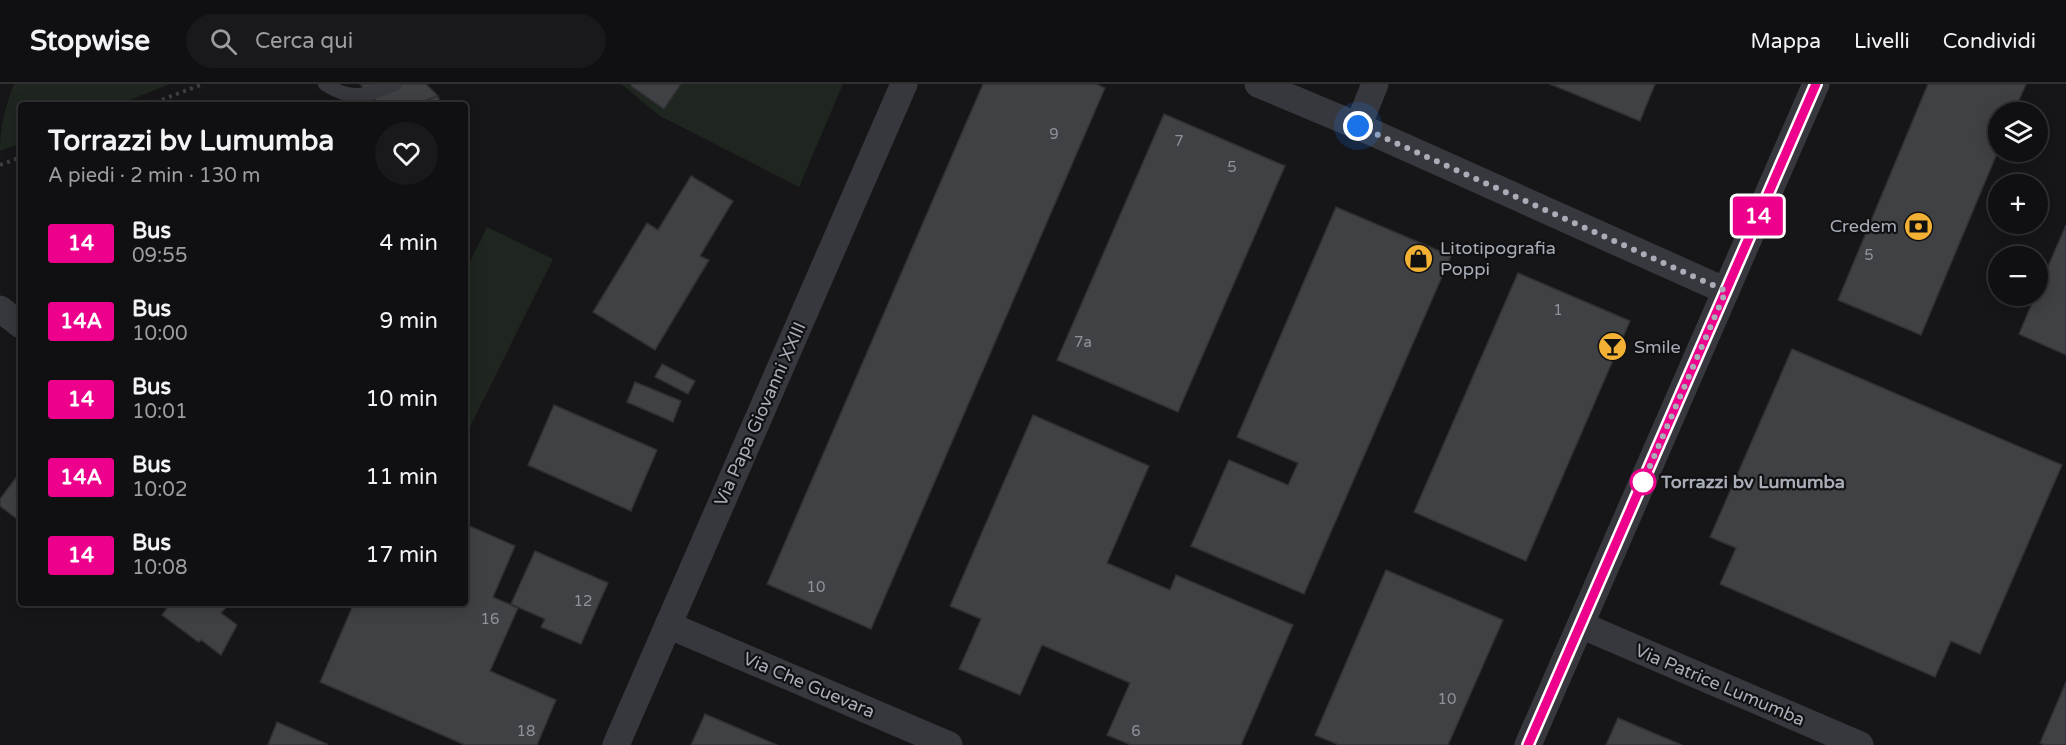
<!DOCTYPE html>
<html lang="it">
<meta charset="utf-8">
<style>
:root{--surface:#101012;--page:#19191b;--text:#f1f3f6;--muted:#9c9d9f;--line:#303032}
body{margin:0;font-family:"Varela Round",sans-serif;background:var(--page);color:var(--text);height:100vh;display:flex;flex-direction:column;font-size:22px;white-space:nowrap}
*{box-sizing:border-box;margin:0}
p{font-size:20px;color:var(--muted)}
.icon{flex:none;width:33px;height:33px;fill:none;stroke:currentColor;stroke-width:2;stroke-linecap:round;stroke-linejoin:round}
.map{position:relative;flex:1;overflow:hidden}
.panel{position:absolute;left:18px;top:18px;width:450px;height:504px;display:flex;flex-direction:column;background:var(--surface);border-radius:6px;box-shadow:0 3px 15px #0003,0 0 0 2px var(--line)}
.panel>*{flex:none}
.badge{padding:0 12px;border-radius:4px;font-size:21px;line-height:39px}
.controls{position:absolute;left:1988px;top:18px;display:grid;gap:12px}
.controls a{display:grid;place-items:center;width:60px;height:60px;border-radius:50%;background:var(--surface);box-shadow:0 3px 15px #0003,0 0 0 2px var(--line);font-size:30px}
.you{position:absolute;width:30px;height:30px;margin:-15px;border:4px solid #fff;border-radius:50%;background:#1a73e8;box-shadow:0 0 0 9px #1a73e833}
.map>.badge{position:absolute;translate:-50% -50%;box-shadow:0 0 0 3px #fff}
.round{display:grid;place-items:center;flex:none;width:63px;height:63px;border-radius:32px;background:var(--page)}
.overview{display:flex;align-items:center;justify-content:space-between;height:102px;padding:0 30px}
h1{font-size:28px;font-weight:700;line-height:45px}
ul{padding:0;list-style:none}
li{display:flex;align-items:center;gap:18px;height:78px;padding:0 30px}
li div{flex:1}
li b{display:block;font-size:22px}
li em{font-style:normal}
li .badge{min-width:66px;font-weight:700;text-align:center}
header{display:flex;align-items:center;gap:36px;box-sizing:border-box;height:84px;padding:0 30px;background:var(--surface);border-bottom:2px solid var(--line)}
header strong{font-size:28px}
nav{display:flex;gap:33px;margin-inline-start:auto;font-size:21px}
.search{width:420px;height:54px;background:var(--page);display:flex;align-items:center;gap:15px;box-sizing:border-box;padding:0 21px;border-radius:33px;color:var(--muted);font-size:22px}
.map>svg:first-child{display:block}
</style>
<header>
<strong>Stopwise</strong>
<div class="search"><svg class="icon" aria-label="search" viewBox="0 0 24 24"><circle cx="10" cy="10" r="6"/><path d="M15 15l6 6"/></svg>Cerca qui</div>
<nav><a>Mappa</a><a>Livelli</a><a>Condividi</a></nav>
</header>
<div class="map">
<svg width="2066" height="661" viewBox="0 0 2066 661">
<rect width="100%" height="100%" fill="#161618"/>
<!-- green -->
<g fill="#1e261f">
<path d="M14 0H170L117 21H21V59L0 67C0 43 5 23 14 0Z"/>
<polygon points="621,0 843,0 799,103 660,32"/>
<polygon points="487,143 553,175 465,353 465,187"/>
</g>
<!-- building -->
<g fill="#404145" stroke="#303034" stroke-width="1.5">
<polygon points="360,0 426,0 438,12 414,21 380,21"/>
<polygon points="632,0 681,0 664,25 631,2"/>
<polygon points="983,0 1096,0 1105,4 871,545 767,500"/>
<polygon points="1550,0 1655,0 1640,37"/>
<polygon points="1928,0 2026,0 2014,28 1998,28 1998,67 1921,251 1838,216"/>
<polygon points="438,12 441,21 414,21"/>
<polygon points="1164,30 1285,82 1178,328 1057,276"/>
<polygon points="691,92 733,117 700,172 709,176 655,266 593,228 647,139 658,146"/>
<polygon points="1336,123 1451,172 1304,510 1191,462 1229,376 1288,401 1298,379 1237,353"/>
<polygon points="2066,141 2066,271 2019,250 2035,212 2037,212 2037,208"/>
<polygon points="1518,189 1630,237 1526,477 1414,428"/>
<polygon points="1792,265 2062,381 1980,570 1951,557 1935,593 1720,500 1736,464 1710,453"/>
<polygon points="662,280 695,297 688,310 655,293"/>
<polygon points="635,298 681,317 673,338 627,318"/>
<polygon points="554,321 657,366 631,427 528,381"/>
<polygon points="1033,331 1149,382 1107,479 1170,506 1176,491 1293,541 1241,661 1131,661 1107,651 1130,599 1042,561 1020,611 959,585 981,535 950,522"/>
<polygon points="21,387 21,438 0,422 0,415"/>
<polygon points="465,440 515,462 493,513 518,524 490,587 556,616 537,661 465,661 320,598 354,519 465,519"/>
<polygon points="535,467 608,499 581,560 541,543 545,535 511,520"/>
<polygon points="1386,486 1503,536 1448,661 1339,661 1315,651"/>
<polygon points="171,519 226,519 228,521 221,529 237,541 221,571 201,556 199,558 197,557 162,531"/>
<polygon points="2066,598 2066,661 2045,661 2040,659"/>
<polygon points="705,630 777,661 691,661"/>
<polygon points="1618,634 1682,661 1606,661"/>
<polygon points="277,638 327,660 327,661 268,661"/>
</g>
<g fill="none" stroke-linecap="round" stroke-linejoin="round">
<!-- path -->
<g stroke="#3d3f44" stroke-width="4" stroke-dasharray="3 4.5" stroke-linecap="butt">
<polyline points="148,21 203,0"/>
<polyline points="0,81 21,73"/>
</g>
<!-- lane -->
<path stroke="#37383d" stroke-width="14" d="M325 0C353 18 367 11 395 0"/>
<!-- street -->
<g stroke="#37383d" stroke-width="27">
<polyline points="1258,0 1358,42 1726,207"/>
<polyline points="1358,42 1375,0"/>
<polyline points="0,225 21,241"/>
<polyline points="668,541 949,661"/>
<polyline points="1581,541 1860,661"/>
<polyline points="616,661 904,0"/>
<polyline points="1528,661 1816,0"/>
</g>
</g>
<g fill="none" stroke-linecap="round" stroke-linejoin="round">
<defs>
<polyline id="line" points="1528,661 1816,0"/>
</defs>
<!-- line casing -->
<use href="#line" stroke="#fff" stroke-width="14"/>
<!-- line -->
<use href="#line" stroke="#ec008c" stroke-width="9"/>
<!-- walk -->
<polyline stroke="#a8adb8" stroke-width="6" stroke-dasharray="0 10.8" points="1358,42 1726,207 1643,398"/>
</g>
<!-- icons -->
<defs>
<symbol id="bank-disc" viewBox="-11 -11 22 22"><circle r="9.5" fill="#f2b134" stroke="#111113"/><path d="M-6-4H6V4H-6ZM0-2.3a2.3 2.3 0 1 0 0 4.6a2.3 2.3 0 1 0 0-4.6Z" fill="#111"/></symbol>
<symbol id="shop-disc" viewBox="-11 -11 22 22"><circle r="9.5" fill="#f2b134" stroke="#111113"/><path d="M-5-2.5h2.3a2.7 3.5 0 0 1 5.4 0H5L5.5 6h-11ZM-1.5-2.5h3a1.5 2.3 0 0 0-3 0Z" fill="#111"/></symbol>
<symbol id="bar-disc" viewBox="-11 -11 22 22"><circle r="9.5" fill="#f2b134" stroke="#111113"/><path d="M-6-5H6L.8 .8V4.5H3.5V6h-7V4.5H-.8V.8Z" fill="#111"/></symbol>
</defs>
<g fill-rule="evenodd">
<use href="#bank-disc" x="1902" y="126" width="33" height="33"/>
<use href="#shop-disc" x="1402" y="158" width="33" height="33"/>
<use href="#bar-disc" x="1596" y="246" width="33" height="33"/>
</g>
<!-- markers -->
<circle fill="#fff" stroke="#ec008c" stroke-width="3" cx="1643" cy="398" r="12"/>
<g text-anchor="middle" stroke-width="4.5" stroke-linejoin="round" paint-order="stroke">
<!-- number labels -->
<g font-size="15" fill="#8e929b">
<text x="1054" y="55">9</text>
<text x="1179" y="62">7</text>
<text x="1232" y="88">5</text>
<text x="1869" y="176">5</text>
<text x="1558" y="231">1</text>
<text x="1083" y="263">7a</text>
<text x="816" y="508">10</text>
<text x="583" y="522">12</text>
<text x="490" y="540">16</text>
<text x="1447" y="620">10</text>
<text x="526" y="652">18</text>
<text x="1136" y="652">6</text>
</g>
<!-- poi labels -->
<g font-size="18" fill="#a8adb8" stroke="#111113" text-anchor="start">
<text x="1897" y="148" text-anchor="end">Credem</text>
<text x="1440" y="170">Litotipografia<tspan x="1440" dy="21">Poppi</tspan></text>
<text x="1634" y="269">Smile</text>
</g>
<!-- street labels -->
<g font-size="18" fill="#a8adb8" stroke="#111113">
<text transform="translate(760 330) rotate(-66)" y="6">Via Papa Giovanni XXIII</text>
<text transform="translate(809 601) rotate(23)" y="6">Via Che Guevara</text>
<text transform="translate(1720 601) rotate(23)" y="6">Via Patrice Lumumba</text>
</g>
<!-- stop labels -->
<g font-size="18" font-weight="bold" fill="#a8adb8" stroke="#111113" text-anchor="start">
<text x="1661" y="404">Torrazzi bv Lumumba</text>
</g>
</g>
</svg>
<div class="controls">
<a><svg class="icon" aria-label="layers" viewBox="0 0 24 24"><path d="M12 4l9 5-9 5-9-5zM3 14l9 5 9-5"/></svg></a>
<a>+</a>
<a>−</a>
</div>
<div class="you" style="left:1358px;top:42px"></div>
<b class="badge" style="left:1758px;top:132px;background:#ec008c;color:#fff">14</b>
<section class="panel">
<div class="overview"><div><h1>Torrazzi bv Lumumba</h1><p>A piedi · 2 min · 130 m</p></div><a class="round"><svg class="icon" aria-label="heart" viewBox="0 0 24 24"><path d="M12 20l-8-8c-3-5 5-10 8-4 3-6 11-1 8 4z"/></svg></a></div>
<ul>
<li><span class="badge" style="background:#ec008c;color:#fff">14</span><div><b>Bus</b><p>09:55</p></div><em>4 min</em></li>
<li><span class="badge" style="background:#ec008c;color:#fff">14A</span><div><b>Bus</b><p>10:00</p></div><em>9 min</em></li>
<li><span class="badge" style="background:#ec008c;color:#fff">14</span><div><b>Bus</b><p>10:01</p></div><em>10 min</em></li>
<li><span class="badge" style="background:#ec008c;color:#fff">14A</span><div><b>Bus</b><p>10:02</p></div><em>11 min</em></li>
<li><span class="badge" style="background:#ec008c;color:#fff">14</span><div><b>Bus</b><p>10:08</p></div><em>17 min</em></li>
</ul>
</section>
</div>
